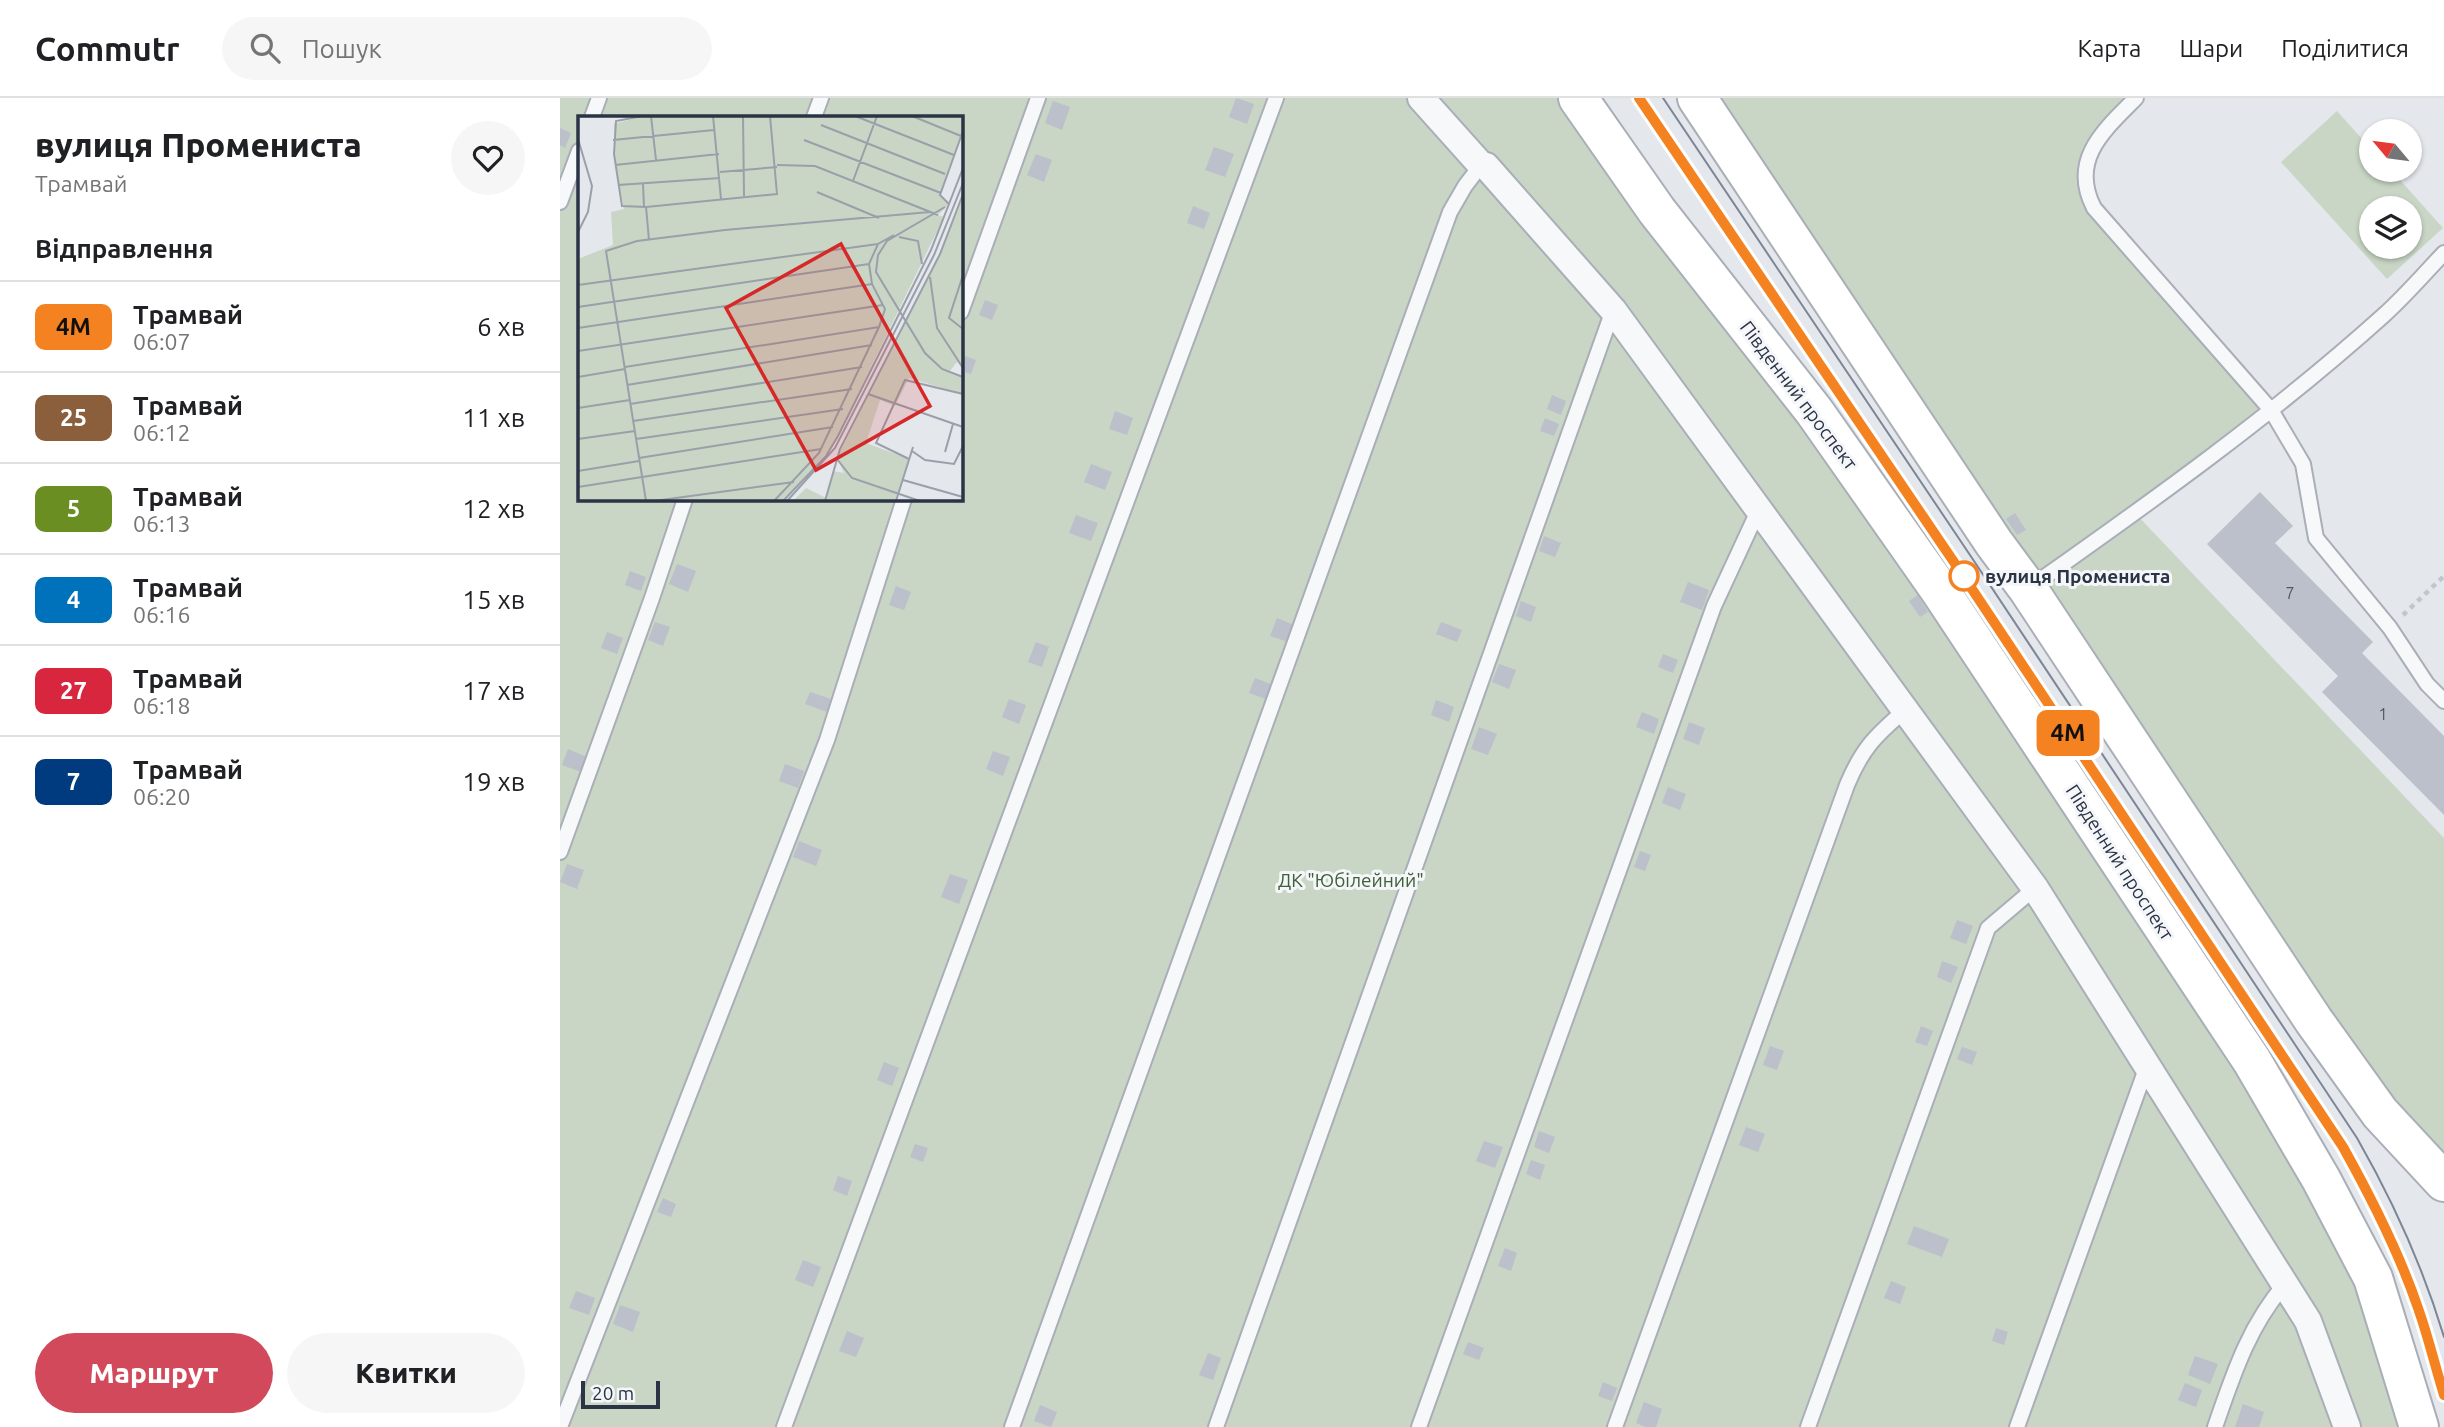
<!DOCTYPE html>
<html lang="uk">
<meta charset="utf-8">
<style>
:root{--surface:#fff;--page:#f6f6f6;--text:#202124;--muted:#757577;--line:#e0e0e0;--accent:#d1495b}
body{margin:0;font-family:Ubuntu,sans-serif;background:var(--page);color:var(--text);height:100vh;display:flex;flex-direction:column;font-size:26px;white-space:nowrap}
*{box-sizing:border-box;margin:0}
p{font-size:23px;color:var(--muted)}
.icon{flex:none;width:38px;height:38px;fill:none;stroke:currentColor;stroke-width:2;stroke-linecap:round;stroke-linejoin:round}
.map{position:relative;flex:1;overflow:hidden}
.details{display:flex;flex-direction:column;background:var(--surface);width:560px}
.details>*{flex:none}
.badge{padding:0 14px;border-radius:10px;font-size:24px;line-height:46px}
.needle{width:46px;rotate:299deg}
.fabs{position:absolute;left:1799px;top:21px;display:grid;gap:14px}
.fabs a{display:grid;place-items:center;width:63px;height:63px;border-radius:50%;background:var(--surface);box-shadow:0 2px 5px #0004;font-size:35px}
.scale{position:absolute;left:21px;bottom:18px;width:79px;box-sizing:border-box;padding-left:7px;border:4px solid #2b3445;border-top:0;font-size:19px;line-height:24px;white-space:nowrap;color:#2b3445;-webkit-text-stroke:5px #f4f6f9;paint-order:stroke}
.map>.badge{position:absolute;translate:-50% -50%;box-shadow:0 0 0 4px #fff}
h2{padding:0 35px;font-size:26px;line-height:63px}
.round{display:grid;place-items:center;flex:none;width:74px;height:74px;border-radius:37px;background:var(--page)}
.headline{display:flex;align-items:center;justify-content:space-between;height:119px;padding:0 35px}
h1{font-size:33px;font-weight:800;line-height:52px}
.primary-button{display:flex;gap:14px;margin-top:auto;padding:14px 35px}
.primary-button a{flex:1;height:80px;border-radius:42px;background:var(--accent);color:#fff;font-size:28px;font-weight:800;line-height:80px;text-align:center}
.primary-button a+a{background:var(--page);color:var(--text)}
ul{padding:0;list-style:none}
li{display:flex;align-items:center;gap:21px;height:91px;padding:0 35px;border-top:2px solid var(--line)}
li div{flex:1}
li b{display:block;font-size:26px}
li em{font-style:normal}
li .badge{min-width:77px;font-weight:700;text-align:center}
header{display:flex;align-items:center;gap:42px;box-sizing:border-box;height:98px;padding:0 35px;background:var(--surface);border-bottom:2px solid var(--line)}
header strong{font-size:33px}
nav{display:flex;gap:38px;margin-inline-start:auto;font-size:24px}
.search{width:490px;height:63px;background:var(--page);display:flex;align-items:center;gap:18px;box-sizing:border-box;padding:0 24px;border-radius:38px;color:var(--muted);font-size:26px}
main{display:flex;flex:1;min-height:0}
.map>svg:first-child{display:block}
</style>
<header>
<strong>Commutr</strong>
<div class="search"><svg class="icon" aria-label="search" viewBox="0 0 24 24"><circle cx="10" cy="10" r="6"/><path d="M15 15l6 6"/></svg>Пошук</div>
<nav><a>Карта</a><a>Шари</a><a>Поділитися</a></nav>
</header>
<main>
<section class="details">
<div class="headline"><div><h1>вулиця Промениста</h1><p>Трамвай</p></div><a class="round"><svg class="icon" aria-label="heart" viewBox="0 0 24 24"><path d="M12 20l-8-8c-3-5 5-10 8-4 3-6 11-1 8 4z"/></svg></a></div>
<h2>Відправлення</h2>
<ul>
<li><span class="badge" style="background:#f58220;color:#111">4М</span><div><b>Трамвай</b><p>06:07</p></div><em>6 хв</em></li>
<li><span class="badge" style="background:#8b5e3c;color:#fff">25</span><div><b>Трамвай</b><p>06:12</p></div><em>11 хв</em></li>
<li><span class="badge" style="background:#6b8e23;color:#fff">5</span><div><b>Трамвай</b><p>06:13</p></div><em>12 хв</em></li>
<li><span class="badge" style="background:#0072bc;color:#fff">4</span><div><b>Трамвай</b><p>06:16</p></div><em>15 хв</em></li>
<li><span class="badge" style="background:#d7263d;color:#fff">27</span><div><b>Трамвай</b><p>06:18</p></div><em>17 хв</em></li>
<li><span class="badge" style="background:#003b80;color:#fff">7</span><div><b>Трамвай</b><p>06:20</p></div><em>19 хв</em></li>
</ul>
<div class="primary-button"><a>Маршрут</a><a>Квитки</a></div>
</section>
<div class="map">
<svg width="1884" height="1329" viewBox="0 0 1884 1329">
<rect width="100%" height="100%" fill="#e4e7ec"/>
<!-- green -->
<g fill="#c9d6c5" fill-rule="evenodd">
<path d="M0 0H1018L1761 1081 1859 1329H0ZM19 19H401V401H19Z"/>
<polygon points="1138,0 1576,0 1543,33 1525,93 1711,312 1575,415 1884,740 1884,1083"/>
<path d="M1777 13 1811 51V72H1831L1883 130 1827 181 1721 64ZM1850 110V149H1811V110Z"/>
</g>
<!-- building -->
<g fill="#bbc0ca">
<polygon points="676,0 694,6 687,26 669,19"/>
<polygon points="493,3 510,9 502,32 485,25"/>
<polygon points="0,30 11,35 5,50 0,47"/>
<polygon points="654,49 674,56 665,79 645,72"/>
<polygon points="476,56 492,62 484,84 467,77"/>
<polygon points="633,108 650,115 644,131 627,125"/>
<polygon points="425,202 438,207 432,222 419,217"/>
<polygon points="405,258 416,262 411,276 401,273"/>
<polygon points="992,297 1006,303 1001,317 987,311"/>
<polygon points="555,313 573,320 567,337 549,331"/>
<polygon points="985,320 999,326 994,338 980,333"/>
<polygon points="531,366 552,374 545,392 524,384"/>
<polygon points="1700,394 1733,428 1715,445 1813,544 1802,555 1884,638 1884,717 1762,594 1778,578 1647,446"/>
<polygon points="1455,415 1466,432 1457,437 1446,421"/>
<polygon points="516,417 538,425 531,443 509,435"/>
<polygon points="984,438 1001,445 995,459 979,453"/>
<polygon points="117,466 136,473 128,494 109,486"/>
<polygon points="70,473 86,479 81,493 65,487"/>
<polygon points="1128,484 1149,492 1142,512 1120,504"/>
<polygon points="336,488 351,494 344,512 329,507"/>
<polygon points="1358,497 1368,514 1360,519 1349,503"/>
<polygon points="961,503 976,509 971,524 956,518"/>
<polygon points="717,520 734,527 728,544 710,538"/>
<polygon points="95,524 110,529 103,548 88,542"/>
<polygon points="881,524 902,532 897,544 876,536"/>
<polygon points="47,534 63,540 57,556 41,550"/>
<polygon points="476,544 489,549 482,569 468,564"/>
<polygon points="1103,556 1118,562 1113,575 1098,569"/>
<polygon points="939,566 956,572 949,591 932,584"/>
<polygon points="695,580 713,587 708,602 689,595"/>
<polygon points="250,594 271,601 267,614 245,606"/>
<polygon points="449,601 466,607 459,626 442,619"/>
<polygon points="876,602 894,609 889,624 871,617"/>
<polygon points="1082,614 1099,621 1094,636 1076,629"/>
<polygon points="1129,624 1145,630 1139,647 1123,641"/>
<polygon points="919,629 937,636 928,657 911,651"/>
<polygon points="8,651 27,659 21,674 2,667"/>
<polygon points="433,653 450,659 443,678 426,671"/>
<polygon points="225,666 244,673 238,690 219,683"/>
<polygon points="1108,689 1126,696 1120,712 1102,705"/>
<polygon points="239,743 262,752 256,768 233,759"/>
<polygon points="1080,753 1091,757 1085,773 1074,769"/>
<polygon points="7,766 24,772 17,791 0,784"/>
<polygon points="390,776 408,782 399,806 381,799"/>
<polygon points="1397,822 1413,828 1406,846 1390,840"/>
<polygon points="1382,863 1398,869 1391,885 1377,879"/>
<polygon points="1361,928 1373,933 1367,948 1355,944"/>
<polygon points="1210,948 1224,953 1217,972 1203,967"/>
<polygon points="1402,949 1417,954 1412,967 1397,961"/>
<polygon points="324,964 339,970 332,988 317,982"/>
<polygon points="1186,1029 1205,1036 1198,1054 1179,1047"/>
<polygon points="979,1033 995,1039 989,1055 974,1049"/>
<polygon points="924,1043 943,1049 935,1070 916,1063"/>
<polygon points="355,1046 368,1050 363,1064 350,1059"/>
<polygon points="971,1062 985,1067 980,1082 966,1076"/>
<polygon points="278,1078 292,1083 287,1098 273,1092"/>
<polygon points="103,1100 116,1106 111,1119 97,1114"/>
<polygon points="1354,1128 1389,1141 1382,1159 1347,1146"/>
<polygon points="945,1150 957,1155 951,1173 938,1168"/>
<polygon points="243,1162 261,1169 253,1189 235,1182"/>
<polygon points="1331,1183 1346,1189 1340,1206 1324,1200"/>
<polygon points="16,1193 35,1200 29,1217 9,1210"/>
<polygon points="60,1207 80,1214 73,1234 53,1226"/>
<polygon points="1436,1230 1448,1234 1444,1247 1432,1243"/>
<polygon points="287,1233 304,1240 296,1259 279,1253"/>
<polygon points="908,1244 924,1250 919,1262 903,1256"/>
<polygon points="648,1255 661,1260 653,1282 639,1277"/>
<polygon points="1635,1258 1658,1266 1650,1286 1628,1277"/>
<polygon points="1043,1284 1057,1290 1052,1303 1038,1298"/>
<polygon points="1625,1285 1642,1292 1636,1309 1618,1302"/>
<polygon points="1084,1304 1102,1311 1096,1329 1086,1329 1076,1325"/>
<polygon points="1683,1306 1704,1314 1699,1329 1675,1329"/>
<polygon points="480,1307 497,1314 491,1329 474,1323"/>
</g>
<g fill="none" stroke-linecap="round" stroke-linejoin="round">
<defs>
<g id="lane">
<path d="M1576 0C1544 32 1509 62 1534 110L1711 312 1743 366 1756 440 1830 530 1867 586 1884 603"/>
<polyline points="32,19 39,0"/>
<polyline points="254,19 261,0"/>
<polyline points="0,104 19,53"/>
<polyline points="401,214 478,0"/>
<path d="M1469 490C1591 404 1713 317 1824 217 1845 198 1864 176 1884 155"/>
<polyline points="0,754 92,500 125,401"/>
<polyline points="0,1329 267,642 344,401"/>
<polyline points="224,1329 716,0"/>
<polyline points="452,1329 890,114 905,88 921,67 926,68"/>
<polyline points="656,1329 1053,212"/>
<polyline points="859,1329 1154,508 1198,413"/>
<path d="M1055 1329 1287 687C1302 651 1315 638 1344 613"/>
<polyline points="1248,1329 1428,830 1475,790"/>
<polyline points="1457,1329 1587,968"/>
<path d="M1655 1329C1673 1277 1689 1227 1726 1185"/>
</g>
<g id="street">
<polyline points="861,0 921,67"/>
<polyline points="926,68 1053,212 1475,790 1748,1223 1787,1329"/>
</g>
<g id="secondary">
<polyline points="1018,0 1097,113 1254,313 1379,491 1692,963 1761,1081 1813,1180 1859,1329"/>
<polyline points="1137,0 1434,445 1468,491 1754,923 1820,1015 1884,1084"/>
</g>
</defs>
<!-- lane casing -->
<use href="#lane" stroke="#a9aeb7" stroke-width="18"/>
<!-- street casing -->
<use href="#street" stroke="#a9aeb7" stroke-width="30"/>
<!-- secondary casing -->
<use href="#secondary" stroke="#a9aeb7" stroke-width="42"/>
<!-- path -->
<polyline stroke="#c2c5cb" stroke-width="4.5" stroke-dasharray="5 5" stroke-linecap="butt" points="1843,517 1884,478"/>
<!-- lane -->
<use href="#lane" stroke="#f7f8fa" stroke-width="14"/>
<!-- street -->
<use href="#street" stroke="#f7f8fa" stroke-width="26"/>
<!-- secondary -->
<use href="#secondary" stroke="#fff" stroke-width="38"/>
<!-- tram -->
<g stroke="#7d8696" stroke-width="2">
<path d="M1079 0 1400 473 1783 1049C1812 1101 1839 1154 1858 1209 1868 1238 1875 1268 1884 1297"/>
<path d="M1103 0 1414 463 1797 1040C1833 1103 1863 1169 1884 1239"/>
</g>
</g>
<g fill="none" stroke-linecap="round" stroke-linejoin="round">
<defs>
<path id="line" d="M1079 0 1400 473 1783 1049C1812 1101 1839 1154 1858 1210 1868 1238 1875 1268 1884 1297"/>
</defs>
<!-- line casing -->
<use href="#line" stroke="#fff" stroke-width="16"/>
<!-- line -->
<use href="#line" stroke="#f58220" stroke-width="10"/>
</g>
<!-- markers -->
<circle fill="#fff" stroke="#f58220" stroke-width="3.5" cx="1404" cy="478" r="14"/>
<g text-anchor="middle" stroke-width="6" stroke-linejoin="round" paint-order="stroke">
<!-- number labels -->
<g font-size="16" fill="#4f5766">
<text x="1730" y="501">7</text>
<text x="1823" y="622">1</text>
</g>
<!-- street labels -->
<g font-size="19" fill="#2b3445" stroke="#f4f6f9">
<text transform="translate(1239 297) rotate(53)" y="7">Південний проспект</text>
<text transform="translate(1560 764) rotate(57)" y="7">Південний проспект</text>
</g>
<!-- stop labels -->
<g font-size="19" font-weight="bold" fill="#2b3445" stroke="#f4f6f9" text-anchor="start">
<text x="1425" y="485">вулиця Промениста</text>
</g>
<!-- park labels -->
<g font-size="19" fill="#3f6138" stroke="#f4f6f9">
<text x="791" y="789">ДК "Юбілейний"</text>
</g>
</g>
<!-- overview -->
<g transform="translate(18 18)">
<rect width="385" height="385" fill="#e4e7ec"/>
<path d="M65 0H385V15L362 79 371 88 360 99 366 101 254 331 205 385H0V143L35 129 33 96 46 93 36 38V8ZM385 78V252L379 246 371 256 385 261V278L331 262 317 290 302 284 288 327 331 343 318 385H215L228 372 248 382 255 355 266 357 259 342 362 138Z" fill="#c9d6c5"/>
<path fill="none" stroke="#9a9fa9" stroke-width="2" d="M65 0 38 5 36 38 44 90 68 91 71 124M73 0 78 44M135 0 143 83M165 0 166 80M277 0 376 39M334 0 383 20M243 9 367 58M0 23 14 70 10 96 0 116M35 24 136 14M226 24 363 77M37 49 141 38M199 49 237 50 360 99M142 56 199 51M275 65 299 0M65 68 66 91M40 69 142 62M239 76 301 102M371 88 362 79 385 15M68 91 199 78 192 0M367 91 309 125 300 139 298 156 347 237 364 253 385 261M321 121 340 125 344 148M385 159 371 202 385 213M352 161 359 212 385 252M0 169 300 128M0 191 291 148M301 211 307 193 294 168 291 148 300 128 316 119M0 212 294 168M0 235 305 189M47 251 301 211 241 337 196 385M0 261 47 253M49 269 294 229M290 278 385 311M52 288 284 251M0 292 52 284M55 305 274 273M0 323 57 315M58 323 265 293M334 335 347 344 376 348 385 330M367 336 375 308M61 342 255 311M259 343 274 362 342 385M331 343 298 327 327 264 385 278M0 355 61 345M325 364 385 381M0 371 243 333M68 385 28 135 59 125 147 114 352 96M76 385 216 366M205 385 248 340 260 320 353 134 385 52M209 385 257 332 356 139 385 67M247 385 262 333 362 138 385 78M318 385 335 331"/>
<path fill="#d62828" fill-opacity="0.15" stroke="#d62828" stroke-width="3.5" d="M263 128 352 290 238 354 148 192Z"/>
<rect width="385" height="385" fill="none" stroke="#2b3445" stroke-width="3.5"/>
</g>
</svg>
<div class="fabs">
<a><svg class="needle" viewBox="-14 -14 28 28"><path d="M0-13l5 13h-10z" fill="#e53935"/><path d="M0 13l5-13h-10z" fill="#757577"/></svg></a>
<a><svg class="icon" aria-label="layers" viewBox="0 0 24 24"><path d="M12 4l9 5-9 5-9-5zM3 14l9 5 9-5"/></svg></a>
</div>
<div class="scale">20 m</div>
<b class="badge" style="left:1508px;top:635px;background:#f58220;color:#111">4М</b>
</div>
</main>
